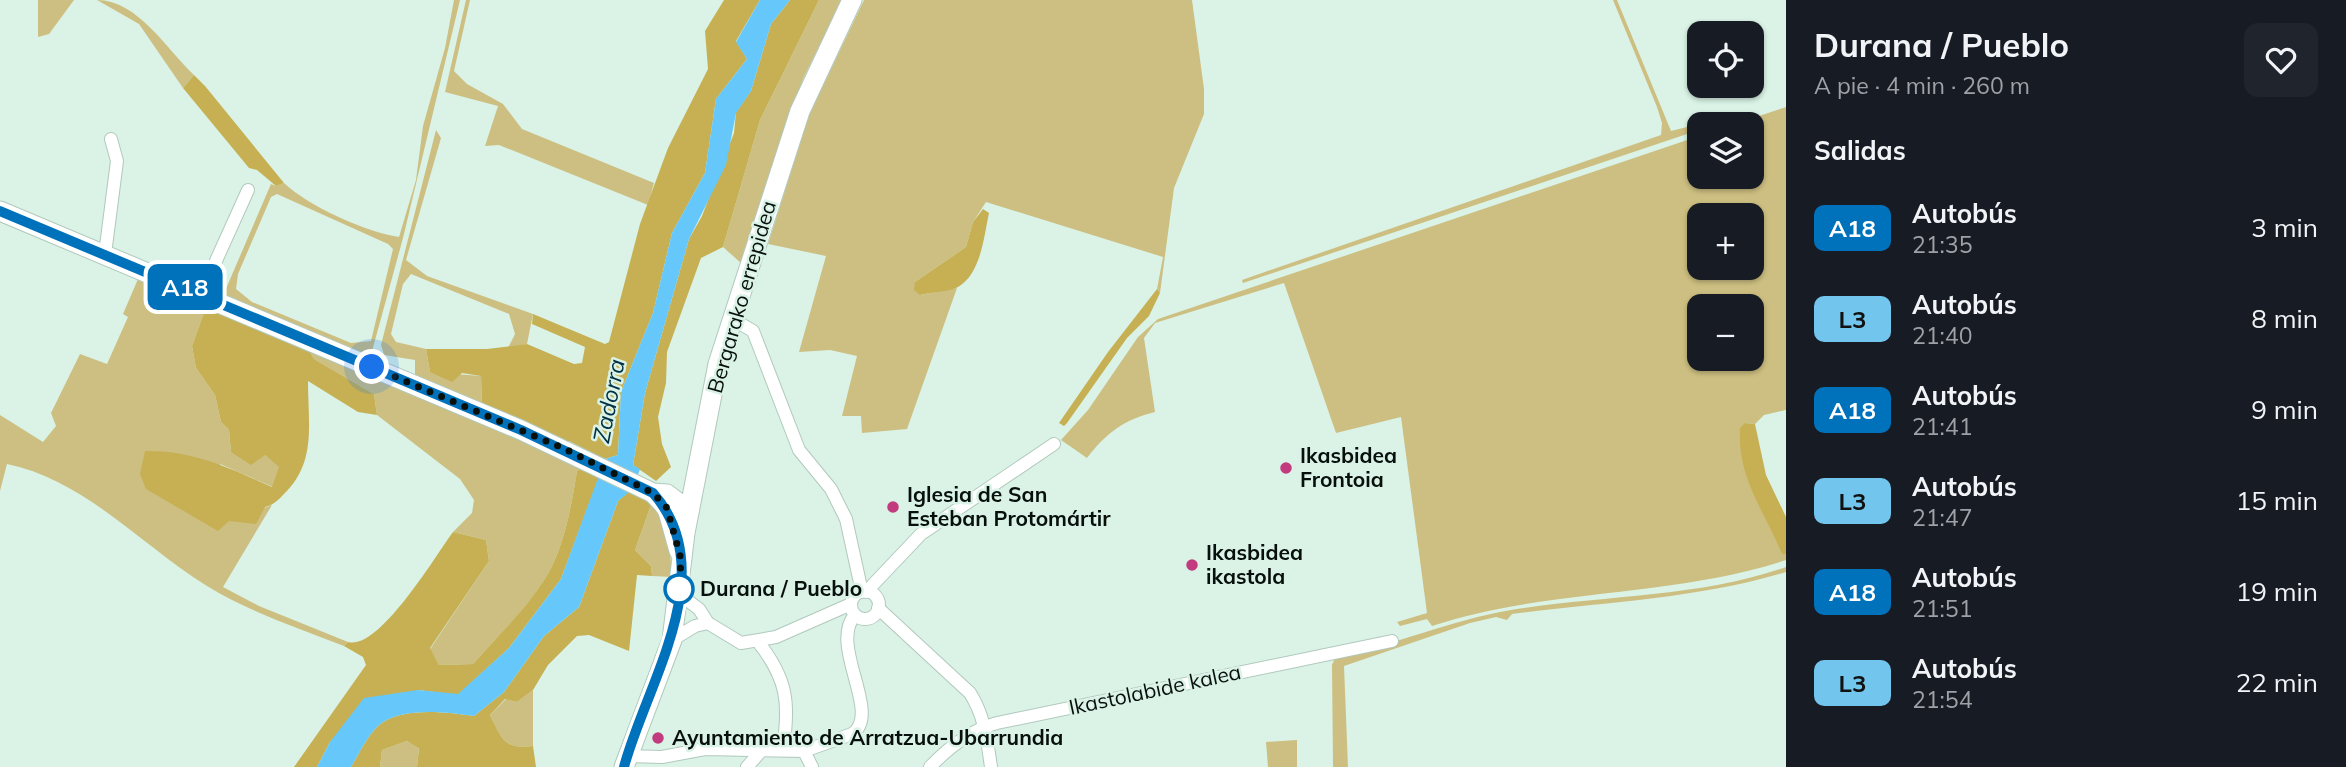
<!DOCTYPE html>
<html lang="es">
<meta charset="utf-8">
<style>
:root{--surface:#171b24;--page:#20242c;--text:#f1f3f6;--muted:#9ea1a6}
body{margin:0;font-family:Mulish,sans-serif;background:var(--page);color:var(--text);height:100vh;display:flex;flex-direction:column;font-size:26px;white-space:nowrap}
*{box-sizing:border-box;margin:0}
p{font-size:23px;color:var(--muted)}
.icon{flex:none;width:38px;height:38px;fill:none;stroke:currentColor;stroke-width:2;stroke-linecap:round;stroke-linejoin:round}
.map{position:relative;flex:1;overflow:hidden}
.side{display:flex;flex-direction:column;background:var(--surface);width:560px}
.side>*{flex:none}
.badge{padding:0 14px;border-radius:10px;font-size:24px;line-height:46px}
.fabs{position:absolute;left:1687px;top:21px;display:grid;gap:14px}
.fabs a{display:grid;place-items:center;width:77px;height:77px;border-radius:14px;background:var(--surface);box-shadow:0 2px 5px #0004;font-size:35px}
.you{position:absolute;width:35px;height:35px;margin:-18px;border:5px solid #fff;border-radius:50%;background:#1a73e8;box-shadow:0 0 0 10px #1a73e833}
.map>.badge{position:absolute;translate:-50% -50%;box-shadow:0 0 0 4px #fff}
h2{padding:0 28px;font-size:26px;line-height:63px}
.round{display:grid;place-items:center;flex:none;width:74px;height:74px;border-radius:14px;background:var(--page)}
.summary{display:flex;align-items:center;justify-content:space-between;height:119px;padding:0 28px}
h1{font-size:33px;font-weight:700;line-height:52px}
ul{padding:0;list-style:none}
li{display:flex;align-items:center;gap:21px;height:91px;padding:0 28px}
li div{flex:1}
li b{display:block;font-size:26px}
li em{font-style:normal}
li .badge{min-width:77px;font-weight:700;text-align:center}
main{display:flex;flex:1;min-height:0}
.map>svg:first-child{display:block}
</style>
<main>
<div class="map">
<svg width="1786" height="767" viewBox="0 0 1786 767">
<rect width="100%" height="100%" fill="#daf3e6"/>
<!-- green -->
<g fill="#cdbf81" fill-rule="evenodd">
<polygon points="38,0 74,0 49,34 38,37"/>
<path d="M97 0C138 0 167 50 194 75L183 88 139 24Z"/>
<path d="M454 0H460L403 238 371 355 365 356 212 294 211 285 225 291 271 184 276 186 284 183C308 206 366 232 399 237L416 180 423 126 445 48ZM277 194 388 244 393 249 371 341 351 343 252 302 236 289 238 274 271 197Z"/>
<polygon points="466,0 470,0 454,71 467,84 503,104 522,129 654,183 648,205 499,145 485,146 498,106 445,92"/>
<polygon points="819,0 842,0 803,79 742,264 723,247 760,120"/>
<polygon points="864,0 1192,0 1204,89 1204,114 1174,188 1160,293 1157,289 1163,257 986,202 973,222 966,247 915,282 920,295 957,288 907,429 862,433 861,416 842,416 857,356 830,350 799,352 826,256 768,244 809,115"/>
<polygon points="1613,0 1617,0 1671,131 1699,124 1699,130 1243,283 1242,280 1661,135 1662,123 1657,107"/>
<path d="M1786 107V410L1764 415 1755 424 1745 423 1782 554H1786V560C1670 598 1547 588 1432 626L1427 619 1400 626 1397 622 1427 613 1401 417 1336 433 1284 283 1155 323 1144 338 1155 412C1125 419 1106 433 1087 458L1061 440 1088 410 1138 337 1158 319 1699 136V177H1752V124H1735ZM1699 215H1752V268H1699ZM1699 306H1752V359H1699Z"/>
<polygon points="436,130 441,138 406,260 427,276 533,314 527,344 508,348 515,334 509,314 411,274 403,284 391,334 396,342 426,349 430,372 481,376 482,405 415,378 415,360 384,355 381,345"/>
<path d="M138 279 206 307 192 346 196 368 215 395 221 422 229 430 231 452 265 455 280 467 273 487 220 464 229 521 272 505 223 587 259 606 348 642 344 646C298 628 249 612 207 586 142 546 85 480 7 464L0 491V415L43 442 56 426 51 413 80 354 107 364 128 317 123 314Z"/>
<path d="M310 352 511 435 582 468 577 471C572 502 566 537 552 566 534 603 500 633 473 664L439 665 430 649 489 561 486 540 453 532 472 513 474 500 460 479 377 415 374 394 314 359Z"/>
<polygon points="652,502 656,505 670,551 672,577 652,576 651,566 635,550"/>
<path d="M1786 567V572C1697 599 1604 602 1512 614L1507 620 1496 617 1470 623 1344 666 1348 767H1333L1332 665 1335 658C1394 645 1451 620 1511 610 1602 595 1698 598 1786 567Z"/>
<path d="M533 690V746C503 749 503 740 490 715L506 699 517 702Z"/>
<polygon points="1297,740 1297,767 1268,767 1266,742"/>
<polygon points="407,741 419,747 417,767 380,767 382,750"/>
</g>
<!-- forest -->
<g fill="#c6b053">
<polygon points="724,0 760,0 736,41 747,59 716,99 705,173 672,233 653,313 621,392 618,455 605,459 569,441 566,445 482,405 481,376 462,373 452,382 430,372 426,349 487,349 527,344 574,364 582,363 585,347 532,324 533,314 605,344 609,342 640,224 668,148 708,69 705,31"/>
<polygon points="790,0 819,0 760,120 723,247 701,258 667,352 666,383 658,417 662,444 671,467 656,481 633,465 645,393 689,239 702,216 734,133 736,112 751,91 771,24"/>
<polygon points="194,75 205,86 284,183 276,186 257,170 249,168 183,88"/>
<path d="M983 209 989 213C984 236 981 274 958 287 949 292 931 292 920 295L914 290 915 282 966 247 973 222Z"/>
<polygon points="1157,289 1160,293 1149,316 1127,338 1067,423 1064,426 1059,423 1108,352"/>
<path d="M206 307 310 352 314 359 374 394 377 415 358 412 308 381C308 425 317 463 283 495 277 501 273 505 265 507L256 524 229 521 218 531 146 489 140 474 145 451C192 450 230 468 272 487L279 467 265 455 251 465 231 452 229 430 221 422 215 395 196 368 192 346Z"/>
<path d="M1745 423 1755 424 1766 475 1786 517V554H1782C1764 510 1737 478 1740 428Z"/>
<path d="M582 468 599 477 561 579 509 648 458 695 418 690 330 742 317 767H294L366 665 363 657 344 646 348 642C379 651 436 555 453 532L486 540 489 561 430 648 439 665 473 664C500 633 534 602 552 566 566 537 572 502 577 471Z"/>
<path d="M629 491 652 502 635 550 651 566 652 576 637 575 629 651 589 635 577 636 548 665 533 690 517 702 505 699 490 715C503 740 503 749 533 746L536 767H417L419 748 407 741 382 750 380 767H351C359 754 367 736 378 726 400 706 447 712 474 716L504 692 544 636 579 607 618 501Z"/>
</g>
<!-- water -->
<path fill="#66c8fa" d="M760 0H790L771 24 751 91 736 113 726 165 689 239 645 393 633 465 640 469 633 489 618 501 579 607 544 636 504 692 474 716C447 712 400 706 378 726 367 736 359 754 351 767H317L330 742 364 698 418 690 458 694 509 648 561 579 605 459 618 455 621 392 653 313 672 233 705 173 716 99 747 59 736 42Z"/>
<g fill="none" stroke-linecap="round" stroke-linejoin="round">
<defs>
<g id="street">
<polyline points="105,254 117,161 111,139"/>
<polyline points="201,294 248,190"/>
<polyline points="734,320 753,331 799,450 831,489 846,519 862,592"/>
<circle cx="865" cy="605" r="14"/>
<polyline points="866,592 921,534 1054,444"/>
<polyline points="679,594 699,609 708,623 741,643 776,637 851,604"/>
<path d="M878 608 970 693C985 717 987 740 991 767"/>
<polyline points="672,640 695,626 708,623"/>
<path d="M759 643C787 679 790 703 783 748"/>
<polyline points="804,751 812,767"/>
<path d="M627 756 662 757 705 749 804 751 852 734C883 714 828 645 855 615"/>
<polyline points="747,767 761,751"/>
<path d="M930 767C948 748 971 730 997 723L1392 641"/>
</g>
<g id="secondary">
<polyline points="0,211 521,430 653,493 667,494 689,511"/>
<polyline points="653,493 667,508 679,551"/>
<polyline points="624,767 672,640 685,533 718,364 800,111 852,0"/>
</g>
</defs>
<!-- street casing -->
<use href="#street" stroke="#b1c9bd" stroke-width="14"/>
<!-- secondary casing -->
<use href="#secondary" stroke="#b1c9bd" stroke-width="21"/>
<!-- street -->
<use href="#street" stroke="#fff" stroke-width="12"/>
<!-- secondary -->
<use href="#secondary" stroke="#fff" stroke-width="19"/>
</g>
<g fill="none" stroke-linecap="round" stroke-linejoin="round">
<defs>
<path id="line" d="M0 211 521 430 653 493C723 572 646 684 624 767"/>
</defs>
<!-- line casing -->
<use href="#line" stroke="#fff" stroke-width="16"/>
<!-- line -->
<use href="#line" stroke="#0072bc" stroke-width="10"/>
<!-- walk -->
<polyline stroke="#08100d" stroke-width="7" stroke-dasharray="0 12.6" points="372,367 565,449 653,493 667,508 681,559 679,594 679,589"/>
</g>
<!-- markers -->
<g fill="#c13b7e" stroke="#daf3e6" stroke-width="2.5">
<circle cx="1286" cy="468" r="7"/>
<circle cx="893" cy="507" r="7"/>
<circle cx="1192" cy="565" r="7"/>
<circle cx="658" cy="738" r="7"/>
</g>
<circle fill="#fff" stroke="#0072bc" stroke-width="3.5" cx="679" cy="589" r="14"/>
<g text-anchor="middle" stroke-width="5" stroke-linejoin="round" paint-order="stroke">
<!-- street labels -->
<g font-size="21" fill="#08100d" stroke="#daf3e6">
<text transform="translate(742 297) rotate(-74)" y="7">Bergarako errepidea</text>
<text transform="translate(1155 690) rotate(-12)" y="7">Ikastolabide kalea</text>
</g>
<!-- poi labels -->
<g font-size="21" font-weight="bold" fill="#08100d" stroke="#daf3e6" text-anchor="start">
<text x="1300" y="463">Ikasbidea<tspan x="1300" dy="24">Frontoia</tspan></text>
<text x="907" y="502">Iglesia de San<tspan x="907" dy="24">Esteban Protomártir</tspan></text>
<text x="1206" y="560">Ikasbidea<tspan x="1206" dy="24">ikastola</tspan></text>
<text x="672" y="745">Ayuntamiento de Arratzua-Ubarrundia</text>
</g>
<!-- stop labels -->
<g font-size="21" font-weight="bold" fill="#08100d" stroke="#daf3e6" text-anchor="start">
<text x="700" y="596">Durana / Pueblo</text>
</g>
<!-- water labels -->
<g font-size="23" font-style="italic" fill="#023044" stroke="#daf3e6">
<text transform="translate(609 401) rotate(-79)" y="8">Zadorra</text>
</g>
</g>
</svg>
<div class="fabs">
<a><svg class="icon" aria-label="locate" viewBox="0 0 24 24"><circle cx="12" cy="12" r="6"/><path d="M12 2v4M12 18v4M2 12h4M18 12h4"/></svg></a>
<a><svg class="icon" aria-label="layers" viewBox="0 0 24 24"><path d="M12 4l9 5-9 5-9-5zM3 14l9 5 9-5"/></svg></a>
<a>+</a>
<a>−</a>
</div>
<div class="you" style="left:372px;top:367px"></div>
<b class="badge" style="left:185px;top:287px;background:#0072bc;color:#fff">A18</b>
</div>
<section class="side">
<div class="summary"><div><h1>Durana / Pueblo</h1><p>A pie · 4 min · 260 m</p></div><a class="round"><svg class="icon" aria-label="heart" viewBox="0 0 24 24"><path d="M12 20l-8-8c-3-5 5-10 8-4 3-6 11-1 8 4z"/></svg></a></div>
<h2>Salidas</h2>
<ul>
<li><span class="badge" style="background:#0072bc;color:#fff">A18</span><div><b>Autobús</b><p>21:35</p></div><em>3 min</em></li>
<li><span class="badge" style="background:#72c6ee;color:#111">L3</span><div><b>Autobús</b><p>21:40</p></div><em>8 min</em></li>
<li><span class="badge" style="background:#0072bc;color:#fff">A18</span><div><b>Autobús</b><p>21:41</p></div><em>9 min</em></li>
<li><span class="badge" style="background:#72c6ee;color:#111">L3</span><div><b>Autobús</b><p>21:47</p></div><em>15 min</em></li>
<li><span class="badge" style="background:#0072bc;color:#fff">A18</span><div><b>Autobús</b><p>21:51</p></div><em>19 min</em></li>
<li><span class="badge" style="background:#72c6ee;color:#111">L3</span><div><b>Autobús</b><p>21:54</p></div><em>22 min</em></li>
</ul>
</section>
</main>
